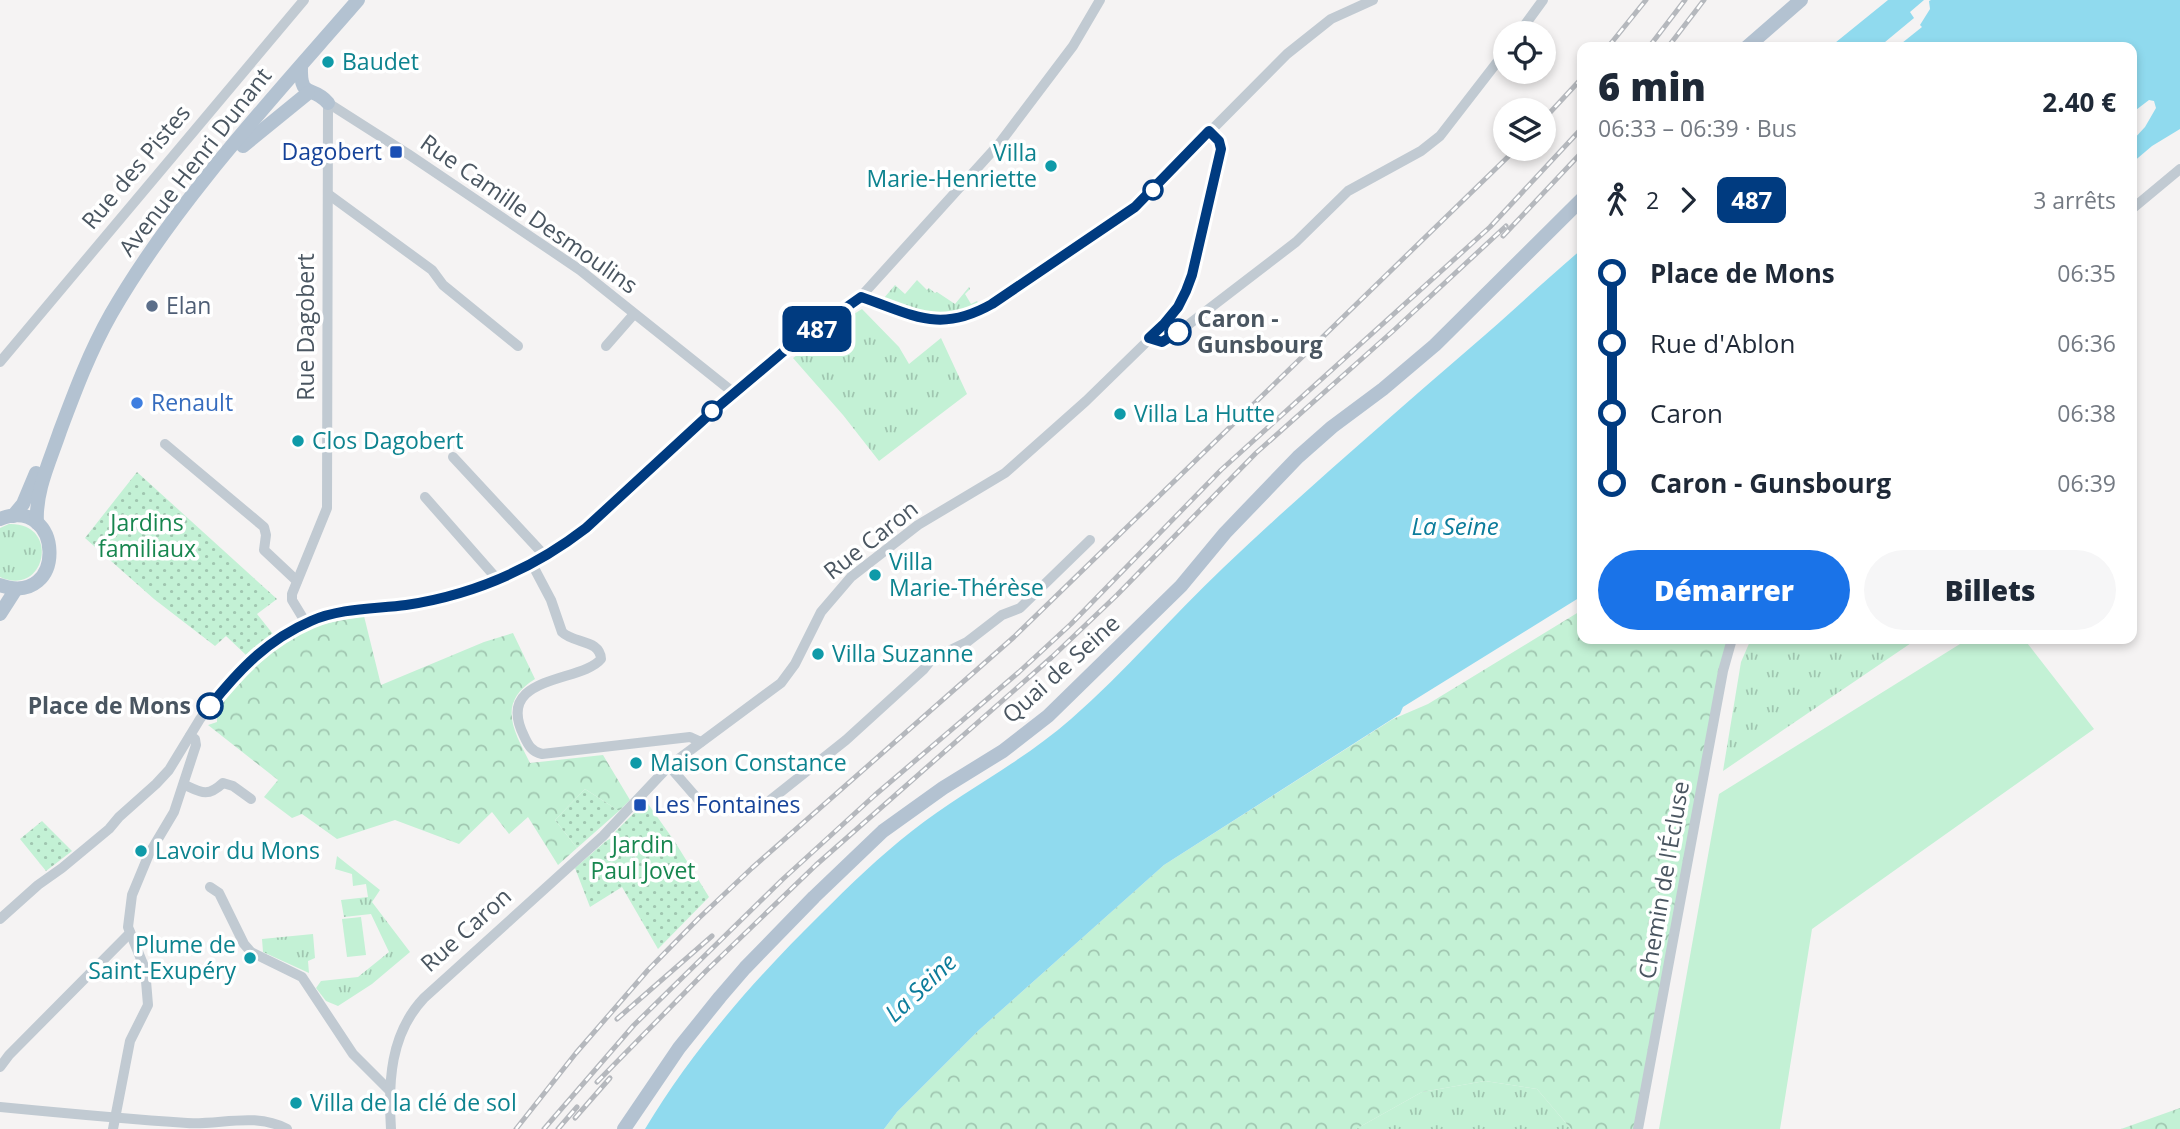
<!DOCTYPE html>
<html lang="fr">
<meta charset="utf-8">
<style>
:root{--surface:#fff;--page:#f6f6f7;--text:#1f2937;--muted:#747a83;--accent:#1a73e8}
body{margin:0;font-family:"Open Sans",sans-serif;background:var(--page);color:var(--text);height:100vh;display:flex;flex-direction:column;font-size:26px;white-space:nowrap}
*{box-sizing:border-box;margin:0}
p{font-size:23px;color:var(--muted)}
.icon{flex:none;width:38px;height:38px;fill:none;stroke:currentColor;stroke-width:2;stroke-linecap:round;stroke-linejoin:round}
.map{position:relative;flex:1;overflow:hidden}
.sheet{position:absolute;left:1577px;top:42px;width:560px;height:602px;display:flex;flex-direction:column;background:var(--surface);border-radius:14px;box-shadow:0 4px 10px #0003}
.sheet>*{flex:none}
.badge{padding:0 14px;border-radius:10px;font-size:24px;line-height:46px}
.buttons{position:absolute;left:1493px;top:21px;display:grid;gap:14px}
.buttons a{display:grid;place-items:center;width:63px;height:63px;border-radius:50%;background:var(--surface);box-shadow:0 4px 10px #0003;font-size:35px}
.map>.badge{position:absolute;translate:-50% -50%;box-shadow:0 0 0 4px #fff}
.legs{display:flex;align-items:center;gap:10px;height:77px;padding:0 21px;font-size:23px}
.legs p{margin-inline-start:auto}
.headline{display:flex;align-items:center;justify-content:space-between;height:119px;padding:0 21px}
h1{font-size:38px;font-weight:800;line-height:52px}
.button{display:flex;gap:14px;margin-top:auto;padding:14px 21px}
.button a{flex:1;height:80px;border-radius:42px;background:var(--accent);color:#fff;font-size:28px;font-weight:800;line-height:80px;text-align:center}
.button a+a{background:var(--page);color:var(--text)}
ul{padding:0 21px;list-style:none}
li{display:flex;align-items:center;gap:24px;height:70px;font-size:26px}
li i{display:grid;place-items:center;width:10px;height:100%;margin:0 9px;background:currentColor}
li i::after{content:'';width:18px;height:18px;margin:-9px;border:5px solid;border-radius:50%;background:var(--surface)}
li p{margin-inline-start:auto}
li:first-child i{background:linear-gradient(#0000 50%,currentColor 0)}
li:last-child i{background:linear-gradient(currentColor 50%,#0000 0)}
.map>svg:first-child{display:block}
</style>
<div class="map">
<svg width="2180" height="1129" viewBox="0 0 2180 1129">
<defs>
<pattern id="grass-tufts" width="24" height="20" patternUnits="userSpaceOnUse" patternTransform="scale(1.75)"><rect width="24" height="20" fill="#c3f1d5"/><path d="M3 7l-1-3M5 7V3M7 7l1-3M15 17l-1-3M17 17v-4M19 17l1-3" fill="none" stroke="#a0c6b0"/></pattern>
<pattern id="forest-crowns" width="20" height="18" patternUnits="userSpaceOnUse" patternTransform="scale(1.75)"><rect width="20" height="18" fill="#c3f1d5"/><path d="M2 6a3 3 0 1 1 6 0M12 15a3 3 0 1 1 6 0" fill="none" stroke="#a0c6b0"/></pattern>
<pattern id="park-dots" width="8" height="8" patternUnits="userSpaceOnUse" patternTransform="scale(1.75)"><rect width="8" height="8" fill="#c3f1d5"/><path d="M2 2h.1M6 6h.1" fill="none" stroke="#a0c6b0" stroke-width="1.8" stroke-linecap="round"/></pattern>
</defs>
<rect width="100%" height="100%" fill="#f5f3f3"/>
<!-- grass -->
<g fill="url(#grass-tufts)">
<path d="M917 280 927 290 929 288 935 293 937 292 955 304 969 287 970 289 965 294 971 304 977 301 980 305C944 320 918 313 884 298L895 285 905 294Z"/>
<polygon points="862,309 899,347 909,364 941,338 967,394 879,461 843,415 793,358 807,348 807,343"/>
<path d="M9 524C61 522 46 598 0 577V528Z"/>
<polygon points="1751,639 1917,639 1723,771 1741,662"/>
<polygon points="337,856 380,890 372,902 410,952 372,984 338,1006 326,1001 316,988 321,981 358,977 389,952 371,914 344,917 341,900 368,897 366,884 353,886 352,874 335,869"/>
<polygon points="313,934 315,958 308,961 309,973 263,952 262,939"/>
<polygon points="1485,1081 1537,1089 1571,1129 1356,1129 1422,1092"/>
</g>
<!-- forest -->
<g fill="url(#forest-crowns)">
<polygon points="1582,610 1582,639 1729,639 1636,1129 1571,1129 1537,1089 1485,1081 1422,1092 1356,1129 884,1129 897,1112 979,1030 1164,865 1393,719 1428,704"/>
<path d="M364 616 381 685 484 642 513 633 535 679C496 703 514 731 530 763L603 755 630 800 619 811 585 789 555 820 577 848 558 865 528 817 509 834 492 812 459 844 395 820 337 839 302 814 292 818 264 797 278 780 208 725 217 722V717L214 715C233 681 272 640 310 628 328 622 346 620 364 616Z"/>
<polygon points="2180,1108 2180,1129 2121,1129"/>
</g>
<!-- park -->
<g fill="url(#park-dots)">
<polygon points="137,472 277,599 257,614 273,634 246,655 226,636 215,646 154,599 85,538"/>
<polygon points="585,789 619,811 577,848 555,820"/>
<polygon points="646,801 675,842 709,897 658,949 622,887 590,907 575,868 606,841 613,837 615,832"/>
<polygon points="42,821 72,851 46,871 20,839"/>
</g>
<!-- pitch -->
<g fill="#c3f1d5">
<polygon points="1968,639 2024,639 2094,729 1812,929 1780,1129 1659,1129 1719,794"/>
<polygon points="361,917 366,955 347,957 342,919"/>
</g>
<!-- water -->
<g fill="#90daee">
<polygon points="1888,0 1924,0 1910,12 1914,18 1879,47 1830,47"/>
<polygon points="1931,0 2180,0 2180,129 2152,146 2132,163 2132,141 2145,127 2156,108 2154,101 2149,100 2132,113 2132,47 1897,47 1922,27 1920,25 1930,9 1929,1"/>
<path d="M1582 249V596L1403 707 1400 714 1164 865 979 1030 897 1112 884 1129H645C693 1049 755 979 821 914 850 885 880 856 912 831 964 790 1021 763 1071 719 1125 672 1171 617 1223 568 1303 492 1387 420 1470 348 1508 316 1544 281 1582 249Z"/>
</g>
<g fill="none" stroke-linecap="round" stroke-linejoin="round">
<!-- minor -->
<g stroke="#c1cad2" stroke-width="10">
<polyline points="1519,33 1543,0"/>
<polyline points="328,103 408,154 580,270 734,393"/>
<polyline points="328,194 432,270 443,285 518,346"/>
<polyline points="2132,209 2180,169"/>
<polyline points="861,297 937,320 957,320 992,304 1135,207 1287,54 1331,19 1373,0"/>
<polyline points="1149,338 1162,342 1171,338 1296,242 1348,191 1421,151 1440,136 1505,52"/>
<polyline points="606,346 634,314"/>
<polyline points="0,362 304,0"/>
<polyline points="165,444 264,527 266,535 264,550 297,581"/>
<polyline points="453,457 545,556"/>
<polyline points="425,497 498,580"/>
<path d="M532 564 551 600 562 632C574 644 600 639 601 659 582 683 493 674 524 736 528 745 532 752 542 754L690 737 701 742"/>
<polyline points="306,623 292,600 292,594 327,508 328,103"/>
<polyline points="669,766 703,805 744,806 768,802 846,740 924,669 932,659 967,642 1002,615 1020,608 1090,540"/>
<path d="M185 785C202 793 208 797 223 783L233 786 251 799"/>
<polyline points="210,887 219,893 244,944 251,952 302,977 353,1054 391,1092"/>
<polyline points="0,919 38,885 62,868 109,829 119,817 156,784 169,770 200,719 229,682 248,662 279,639 314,619 344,612 433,600 463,592 532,564 566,543 586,528 670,449 783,352 856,302 999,144 1073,46 1100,0"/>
<polyline points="0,1067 9,1055 130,933"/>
<path d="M0 1107C62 1113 125 1119 187 1123 221 1125 255 1112 287 1129"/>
<polyline points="113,1129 130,1041 148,1005 145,969 128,927 132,895 149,854 174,812 196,745 195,739 190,736"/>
<path d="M391 1129C388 1082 390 1034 424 998L603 836 669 766 781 683 795 664 821 612 851 577 918 525 1005 473 1086 401 1165 324 1178 307 1192 275 1221 149 1219 141 1209 131"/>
<polyline points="1638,1129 1723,671 1732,639"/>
</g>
<!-- major -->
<g stroke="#b3c2d1" stroke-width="14">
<polyline points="1747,47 1801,0"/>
<path d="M301 66C300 101 312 84 328 103"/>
<polyline points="243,146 308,93"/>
<polyline points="13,516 23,504 36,473"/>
<path d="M0 519C64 494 68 609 0 585"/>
<path d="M37 523C35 491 50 461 60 431 75 391 90 351 111 314 176 201 273 98 358 0"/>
<polyline points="0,614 16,589"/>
<polyline points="624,1129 679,1048 720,997 745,968 814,897 883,831 943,788 1003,751 1048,716 1181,586 1225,533 1298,457 1332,427 1383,389 1435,345 1582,199"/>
</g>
<defs>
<g id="rail">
<polyline points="1608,47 1646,0"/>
<polyline points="1649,47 1685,0"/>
<polyline points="1668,47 1704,0"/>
<polyline points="1544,119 1582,78"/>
<polyline points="1503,236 1582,152"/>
<polyline points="617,1019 712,936"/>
<polyline points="597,1082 706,971 816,865 1052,657 1117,595 1256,453 1393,331 1506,226"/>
<polyline points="575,1118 610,1078"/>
<polyline points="516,1129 576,1053 648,970 699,918 752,868 1014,637 1516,149"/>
<polyline points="544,1129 634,1025 783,879 875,795 1019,672 1071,624 1221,470 1490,227 1582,128"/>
<polyline points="558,1129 577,1107"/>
</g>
</defs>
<!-- rail casing -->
<use href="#rail" stroke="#b5b8bd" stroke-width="5"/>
<!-- rail -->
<use href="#rail" stroke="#fff" stroke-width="2.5" stroke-dasharray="8" stroke-linecap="butt"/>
</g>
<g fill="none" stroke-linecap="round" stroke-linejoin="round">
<defs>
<path id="line-1" d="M210 706C239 670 267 640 311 621 340 608 375 609 406 605 472 595 533 569 586 528L713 411 783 352 861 297C914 315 939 334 992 304L1135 207 1209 131 1219 141 1221 149 1192 275 1186 291 1178 307 1164 324 1149 338 1162 342 1178 332"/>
</defs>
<!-- line-1 casing -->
<use href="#line-1" stroke="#fff" stroke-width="16"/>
<!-- line-1 -->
<use href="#line-1" stroke="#003b80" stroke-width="10"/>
</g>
<!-- markers -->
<g fill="#0f9aa8" stroke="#fff" stroke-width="2.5">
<circle cx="328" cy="62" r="7"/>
<circle cx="1051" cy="166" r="7"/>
<circle cx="1120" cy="414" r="7"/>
<circle cx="298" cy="441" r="7"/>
<circle cx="875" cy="575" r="7"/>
<circle cx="818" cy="654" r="7"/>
<circle cx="636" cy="763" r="7"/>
<circle cx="141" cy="851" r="7"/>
<circle cx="250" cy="958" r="7"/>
<circle cx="296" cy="1103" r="7"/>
</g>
<g fill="#1a4fb4" stroke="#fff" stroke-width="2.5">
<rect x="389" y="145" width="14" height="14" rx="3.5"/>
<rect x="633" y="798" width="14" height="14" rx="3.5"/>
</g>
<g fill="#fff" stroke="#003b80" stroke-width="3.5">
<circle cx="1153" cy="190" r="9"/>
<circle cx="1178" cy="332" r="12"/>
<circle cx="712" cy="411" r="9"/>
<circle cx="210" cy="706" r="12"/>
</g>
<circle fill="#5c6f8a" stroke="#fff" stroke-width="2.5" cx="152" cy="306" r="7"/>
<circle fill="#3f7fe0" stroke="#fff" stroke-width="2.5" cx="137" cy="403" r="7"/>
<g text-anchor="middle" stroke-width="7" stroke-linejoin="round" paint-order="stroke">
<!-- culture labels -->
<g font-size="23" fill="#0d838f" stroke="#fff" text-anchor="start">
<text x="342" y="70">Baudet</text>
<text x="1037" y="161" text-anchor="end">Villa<tspan x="1037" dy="26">Marie-Henriette</tspan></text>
<text x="1134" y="422">Villa La Hutte</text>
<text x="312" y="449">Clos Dagobert</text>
<text x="889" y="570">Villa<tspan x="889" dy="26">Marie-Thérèse</tspan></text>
<text x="832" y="662">Villa Suzanne</text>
<text x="650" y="771">Maison Constance</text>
<text x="155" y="859">Lavoir du Mons</text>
<text x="236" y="953" text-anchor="end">Plume de<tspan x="236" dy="26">Saint-Exupéry</tspan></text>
<text x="310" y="1111">Villa de la clé de sol</text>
</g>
<!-- transit labels -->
<g font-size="23" fill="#164399" stroke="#fff" text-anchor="end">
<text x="382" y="160">Dagobert</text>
<text x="654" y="813" text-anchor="start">Les Fontaines</text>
</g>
<!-- street labels -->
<g font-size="23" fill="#4a5661" stroke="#fff">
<text transform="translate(195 162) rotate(-52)" y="8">Avenue Henri Dunant</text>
<text transform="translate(136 167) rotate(-50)" y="8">Rue des Pistes</text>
<text transform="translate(529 214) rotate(35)" y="8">Rue Camille Desmoulins</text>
<text transform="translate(306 327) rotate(-90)" y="8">Rue Dagobert</text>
<text transform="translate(871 540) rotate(-38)" y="8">Rue Caron</text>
<text transform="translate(1061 669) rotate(-42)" y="8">Quai de Seine</text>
<text transform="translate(1664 880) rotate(-80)" y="8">Chemin de l'Écluse</text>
<text transform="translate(466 930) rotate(-42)" y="8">Rue Caron</text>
</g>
<!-- service labels -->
<g font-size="23" fill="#4e5e75" stroke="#fff" text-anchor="start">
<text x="166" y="314">Elan</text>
</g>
<!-- stop labels -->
<g font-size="23" font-weight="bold" fill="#4a5661" stroke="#fff" text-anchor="start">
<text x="1197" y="327">Caron -<tspan x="1197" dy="26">Gunsbourg</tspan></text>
<text x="191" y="714" text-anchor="end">Place de Mons</text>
</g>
<!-- shop labels -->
<g font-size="23" fill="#366cbe" stroke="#fff" text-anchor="start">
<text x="151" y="411">Renault</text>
</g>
<!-- park labels -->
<g font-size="23" fill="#17864f" stroke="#fff">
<text x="147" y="531">Jardins<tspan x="147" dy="26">familiaux</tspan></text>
<text x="643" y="853">Jardin<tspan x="643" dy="26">Paul Jovet</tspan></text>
</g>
<!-- water labels -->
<g font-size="24" font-style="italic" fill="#0c7c9b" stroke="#fff">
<text x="1455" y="535">La Seine</text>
<text transform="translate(921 988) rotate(-43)" y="8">La Seine</text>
</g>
</g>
</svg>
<div class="buttons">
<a><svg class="icon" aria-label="locate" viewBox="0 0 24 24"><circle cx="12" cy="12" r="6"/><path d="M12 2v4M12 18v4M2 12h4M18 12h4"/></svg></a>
<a><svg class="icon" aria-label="layers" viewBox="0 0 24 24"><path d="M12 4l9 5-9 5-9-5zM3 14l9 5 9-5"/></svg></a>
</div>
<b class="badge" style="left:817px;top:329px;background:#003b80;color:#fff">487</b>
<section class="sheet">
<div class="headline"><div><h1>6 min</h1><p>06:33 – 06:39 · Bus</p></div><b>2.40 €</b></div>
<div class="legs"><svg class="icon" aria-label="walk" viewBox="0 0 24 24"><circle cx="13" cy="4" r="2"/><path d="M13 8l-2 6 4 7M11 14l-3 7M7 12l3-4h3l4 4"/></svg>2<svg class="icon" aria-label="forward" viewBox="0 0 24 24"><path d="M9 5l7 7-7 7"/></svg><b class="badge" style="background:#003b80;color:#fff">487</b><p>3 arrêts</p></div>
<ul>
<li><i style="color:#003b80"></i><b>Place de Mons</b><p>06:35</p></li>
<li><i style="color:#003b80"></i><span>Rue d'Ablon</span><p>06:36</p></li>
<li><i style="color:#003b80"></i><span>Caron</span><p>06:38</p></li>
<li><i style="color:#003b80"></i><b>Caron - Gunsbourg</b><p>06:39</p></li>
</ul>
<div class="button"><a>Démarrer</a><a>Billets</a></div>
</section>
</div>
